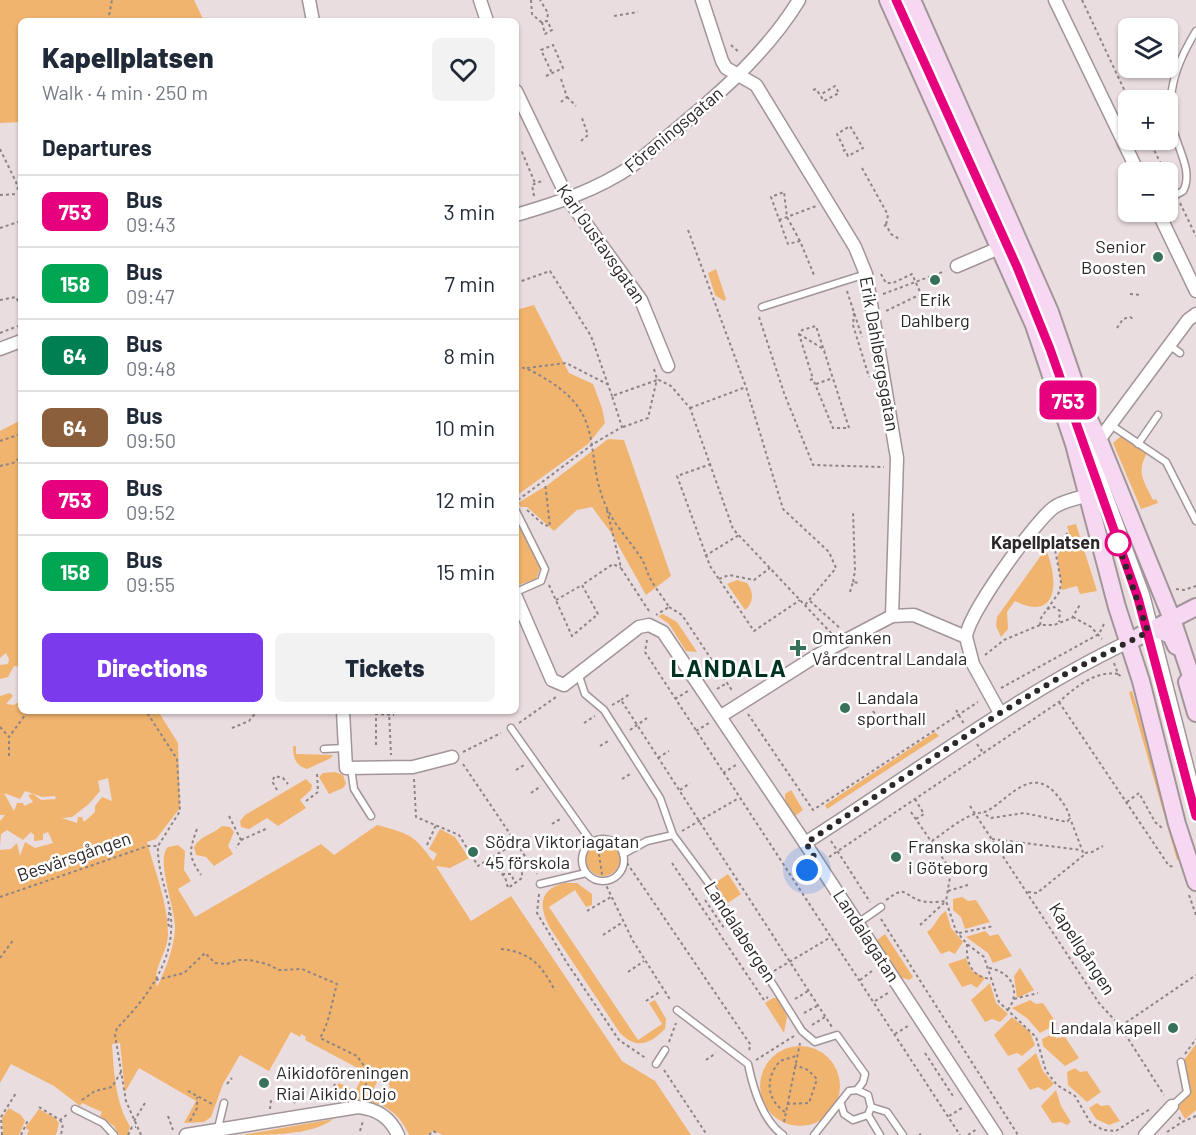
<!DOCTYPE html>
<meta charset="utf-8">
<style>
:root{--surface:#fff;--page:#f2f2f3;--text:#1f2937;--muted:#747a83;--line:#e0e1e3;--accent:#7c3aed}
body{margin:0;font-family:Barlow,sans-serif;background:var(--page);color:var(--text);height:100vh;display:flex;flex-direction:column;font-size:22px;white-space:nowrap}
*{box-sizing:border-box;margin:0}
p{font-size:20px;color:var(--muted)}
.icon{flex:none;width:33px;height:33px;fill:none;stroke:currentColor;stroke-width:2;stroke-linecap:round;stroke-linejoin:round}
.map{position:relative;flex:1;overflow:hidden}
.drawer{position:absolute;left:18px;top:18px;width:501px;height:696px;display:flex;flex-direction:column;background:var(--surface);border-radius:9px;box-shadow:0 2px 4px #0004}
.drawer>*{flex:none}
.badge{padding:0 12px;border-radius:9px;font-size:21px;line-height:39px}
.fabs{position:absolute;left:1118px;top:18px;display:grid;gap:12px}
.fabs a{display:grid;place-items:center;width:60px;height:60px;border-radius:9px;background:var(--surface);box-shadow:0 2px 4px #0004;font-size:30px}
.you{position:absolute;width:30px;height:30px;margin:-15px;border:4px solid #fff;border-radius:50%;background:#1a73e8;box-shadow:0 0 0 9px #1a73e833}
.map>.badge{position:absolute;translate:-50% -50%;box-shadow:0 0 0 3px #fff}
h2{padding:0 24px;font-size:22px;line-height:54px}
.round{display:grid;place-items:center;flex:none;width:63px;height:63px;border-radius:9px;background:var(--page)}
.overview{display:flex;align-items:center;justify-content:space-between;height:102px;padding:0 24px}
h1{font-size:28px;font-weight:800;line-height:45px}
.action{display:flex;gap:12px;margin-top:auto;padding:12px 24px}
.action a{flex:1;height:69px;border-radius:9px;background:var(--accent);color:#fff;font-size:24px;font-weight:800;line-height:69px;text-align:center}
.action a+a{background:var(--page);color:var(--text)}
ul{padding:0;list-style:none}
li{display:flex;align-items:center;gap:18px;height:72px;padding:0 24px;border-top:2px solid var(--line)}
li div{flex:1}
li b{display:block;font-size:22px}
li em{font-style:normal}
li .badge{min-width:66px;font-weight:700;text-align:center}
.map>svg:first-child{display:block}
</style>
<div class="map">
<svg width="1196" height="1135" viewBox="0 0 1196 1135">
<rect width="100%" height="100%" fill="#eadde0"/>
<!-- green -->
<g fill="#f1b46e" fill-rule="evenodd">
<polygon points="0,0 194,0 204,21 21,21 21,122 0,123"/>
<polygon points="716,269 726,299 724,301 715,295 708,273"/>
<polygon points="534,305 569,373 593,384 602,408 605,423 588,444 516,496 516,310"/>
<polygon points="21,420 21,667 14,666 8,677 0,679 0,665 8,664 9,659 6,653 0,658 0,431"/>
<path d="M1121 436 1147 453C1136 473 1144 481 1153 500L1156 499 1158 503 1141 509 1113 443Z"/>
<polygon points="608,439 624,440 671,576 646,595 612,534 592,507 577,510 554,531 527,507 521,507 518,503 549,484"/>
<polygon points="516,520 541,566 536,579 519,585 516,583"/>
<polygon points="1076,524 1097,591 1080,594 1077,586 1062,590 1057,556 1070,537 1067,526"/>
<path d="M1047 552C1059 583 1057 622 1015 601L1007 612 1008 629 1001 637 996 626 997 617 1042 554Z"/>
<path d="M737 580 747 583C754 592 754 603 745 610L727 584Z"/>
<polygon points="663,614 677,622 697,652 686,651 669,624 658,616"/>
<path d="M21 687V711H158L178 743 180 808 156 839 147 842C155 872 168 903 168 934 168 953 152 967 157 987 165 971 174 948 175 929 176 909 155 860 168 847L178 845 185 851 184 870 191 881 178 889 195 917 321 844 334 855 377 825C410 834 413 834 433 861L437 854 429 849 440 829 455 837 469 858 450 868 436 866 471 921 511 896 622 1061 655 1081 691 1135H443L433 1131 427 1135H409C395 1101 366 1098 334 1102L331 1094 339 1083 355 1091 365 1072 305 1040 306 1037 301 1034 300 1037 291 1032 269 1071 240 1055 223 1084 211 1117 204 1122 184 1123 196 1101 139 1068 125 1092 120 1043 112 1044C114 1071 115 1103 130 1126L128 1135H119L114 1126 100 1116 102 1112 82 1103 80 1106 54 1086 11 1064 0 1083V850L11 849 17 843 20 856 25 842 35 848 53 843 48 832 43 834V840L34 841V835L31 832 23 840 7 830 1 834 0 847V821L5 815H0V696L10 693 13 696 6 704 14 705 20 701 18 691ZM108 778 112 801 102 797 95 806V812L84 822 82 817H78L77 823 62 818 72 817 89 804 100 791 98 781ZM25 791 42 797 55 796 56 799 41 800 33 794 28 795 33 802 24 806 23 803H17L14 811 4 793 20 799ZM380 1075 387 1076 392 1097 388 1102 371 1095Z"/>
<polygon points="1132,691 1181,859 1177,860 1129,692"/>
<polygon points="935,732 939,736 827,809 825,805"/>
<path d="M293 746H296V754L333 755 331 758 307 769C295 766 293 756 293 746Z"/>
<polygon points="335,772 343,775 346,784 343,788 329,794 319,777 323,773"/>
<polygon points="306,779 312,785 311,790 300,800 306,808 278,826 267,818 249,829 241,827 240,821 245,815"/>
<polygon points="791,790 803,810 795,816 785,801 785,794"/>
<path d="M222 826 230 827 234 832 228 846 233 854 214 866 206 857 196 855 194 847C201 835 212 835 222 826Z"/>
<circle cx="603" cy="859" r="17"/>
<polygon points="728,874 741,894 728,903 715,883"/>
<path d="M564 883H577L592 894V905L586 907 575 890 549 907 638 1040 662 1024 649 1003 655 1000 666 1019 665 1029C650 1044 637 1050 620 1033L550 928C539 907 538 890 564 883Z"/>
<polygon points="962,897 968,901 976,900 990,922 965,929 961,917 953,910 953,899"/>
<path d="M946 911 951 928 963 942 955 954 949 951 941 954 927 932C936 926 937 916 946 911Z"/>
<polygon points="985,931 990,936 998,934 1012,956 993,963 988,953 966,937"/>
<polygon points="885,934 913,977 909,980 900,977 876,941"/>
<polygon points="966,958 971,970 985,978 977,988 971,984 962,987 948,964"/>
<polygon points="1020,968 1034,990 1017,998 1014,976"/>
<polygon points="990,983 996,1003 1008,1014 1000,1022 992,1019 985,1022 971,1000"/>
<polygon points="773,998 779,998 787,1017 784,1033 765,1003"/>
<polygon points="1030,1000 1036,1004 1043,1003 1057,1024 1040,1033 1027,1018 1012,1008"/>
<polygon points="1012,1017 1030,1032 1035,1045 1022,1056 1017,1053 1008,1056 994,1035"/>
<polygon points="1052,1034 1056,1038 1065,1037 1079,1058 1065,1066 1043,1046 1042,1039"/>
<path d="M1196 1044V1110L1185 1119 1177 1105C1196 1093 1187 1079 1184 1060Z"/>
<circle cx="800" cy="1086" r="40"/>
<polygon points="1036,1053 1043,1071 1054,1084 1045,1091 1038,1087 1030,1090 1017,1069"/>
<polygon points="1075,1068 1080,1072 1087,1071 1101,1092 1087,1102 1068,1085 1067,1072"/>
<polygon points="1056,1090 1061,1106 1071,1122 1067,1125 1061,1122 1052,1123 1041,1106"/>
<polygon points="1097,1103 1101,1106 1109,1105 1120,1121 1109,1125 1096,1119 1089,1108"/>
<polygon points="9,1108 21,1115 25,1121 19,1135 3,1135 2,1118"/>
<polygon points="39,1109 55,1118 59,1123 56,1135 27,1135 29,1130 25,1128"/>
<path d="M333 1119C314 1135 269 1135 242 1135Z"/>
</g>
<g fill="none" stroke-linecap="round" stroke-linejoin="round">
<defs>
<g id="lane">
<path d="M1167 200 1183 191C1195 170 1173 142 1171 119 1168 85 1179 59 1196 31"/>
<polyline points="762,307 866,274"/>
<polyline points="1169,345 1180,353"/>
<polyline points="1082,421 1146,594 1196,789"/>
<polyline points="1111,425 1166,462 1196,521"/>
<polyline points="1077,429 1138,598 1196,817"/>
<polyline points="1138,444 1158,415"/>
<polyline points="516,511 545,569 541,581 516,592"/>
<polyline points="579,676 585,694 604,710 660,798 673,835 713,889 802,1031 815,1042 837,1035 865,1074 863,1082 857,1090"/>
<polyline points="511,728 591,841"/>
<polyline points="324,749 345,748"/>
<polyline points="351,768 354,789 371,816"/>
<circle cx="603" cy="860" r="21"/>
<polyline points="623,854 647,841 673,835"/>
<polyline points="540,884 586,873"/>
<polyline points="858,923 881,907"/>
<path d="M677 1010 748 1064C753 1088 763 1121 783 1135"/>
<polyline points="656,1064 665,1050"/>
<polyline points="841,1104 844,1114 853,1120 868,1115"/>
<polyline points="1172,1106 1187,1092 1181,1062"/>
<polyline points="871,1107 887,1112 903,1135"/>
<polyline points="75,1109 103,1123 114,1135"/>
<polyline points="868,1115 880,1135"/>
<polyline points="218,1128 224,1103"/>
<polyline points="814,1135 849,1091 857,1090 868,1095 871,1107 868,1115"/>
</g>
<g id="street">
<polyline points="309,0 313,21"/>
<polyline points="480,0 487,21"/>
<polyline points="702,0 722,61 726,68 756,85 855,247 866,274 897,458 892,616"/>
<polyline points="1055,0 1138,172"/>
<polyline points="516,91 568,199 641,300 668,366"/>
<polyline points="1158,212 1196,291"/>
<path d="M516 215C557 203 597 190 632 166 692 116 758 67 799 0"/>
<polyline points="957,266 999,248"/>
<polyline points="0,349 21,341"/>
<polyline points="1099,440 1188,320 1196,314"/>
<polyline points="516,597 552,680 564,685 639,627 649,625 663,632 805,843 996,1135"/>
<path d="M966 637C968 614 1033 524 1053 508 1062 501 1076 499 1088 495"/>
<polyline points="343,711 346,768 413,767 452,757"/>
<polyline points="721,716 816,656 892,616 914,615 966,637 973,664 1000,713"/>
<path d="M805 843C913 775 1013 697 1128 642"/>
<path d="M186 1135 358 1107C377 1109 390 1117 398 1135"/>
<polyline points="1145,1135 1172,1106"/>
</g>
<g id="secondary">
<polyline points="888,0 1034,325 1074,444 1117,607 1141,681 1177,824 1196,882"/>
<polyline points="912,0 1050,312 1082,405 1099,440 1172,619 1196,691"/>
<polyline points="1155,629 1171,635 1176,646"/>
<polyline points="1128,642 1196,607"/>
<polyline points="1187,682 1196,713"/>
</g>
</defs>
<!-- lane casing -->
<use href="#lane" stroke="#a29598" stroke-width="9"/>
<!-- street casing -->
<use href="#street" stroke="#a29598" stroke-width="15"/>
<!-- secondary casing -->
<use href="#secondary" stroke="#a29598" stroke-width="20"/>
<!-- path -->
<g stroke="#8d8486" stroke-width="2" stroke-dasharray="3 3" stroke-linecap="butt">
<polyline points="531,0 532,14 541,22 547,21 548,13 540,0"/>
<polyline points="1082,0 1129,100"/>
<polyline points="614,16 638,12"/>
<polyline points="108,21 112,0"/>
<polyline points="542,22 545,34 552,30 547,21"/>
<polyline points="731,45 740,53"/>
<polyline points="546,76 563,68 553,45 541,50 552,73"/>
<polyline points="561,79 567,97 561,102"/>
<polyline points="813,90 816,89 824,101 839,93 835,86 820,95"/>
<polyline points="567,97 576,106"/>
<polyline points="1149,140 1165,172"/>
<polyline points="581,141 588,135 582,118"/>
<polyline points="0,149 16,182 21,202"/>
<polyline points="843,151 845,150 848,156 863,148 850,126 837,134 845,150"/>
<polyline points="516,154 522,152 535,183"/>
<polyline points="862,168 888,215 886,225"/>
<polyline points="1167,176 1172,187"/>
<polyline points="0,195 19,194"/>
<polyline points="534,196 532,185 544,180"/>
<polyline points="1180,203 1196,236"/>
<polyline points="1142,212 1145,218"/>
<polyline points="779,220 816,206"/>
<polyline points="884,226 886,225 891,234 901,240"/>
<polyline points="0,228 21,221"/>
<polyline points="688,230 746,387 783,509 829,552 836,568 805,605"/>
<polyline points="800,241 787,217 784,192 771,197 788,244 800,241 814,275"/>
<polyline points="881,274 886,283 893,283 912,274 921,294 886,311"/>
<polyline points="516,283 550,271 591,336 612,396"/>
<polyline points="847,291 862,337"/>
<polyline points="883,294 945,271"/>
<polyline points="1130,294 1142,295"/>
<polyline points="0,300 16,297 21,307"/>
<polyline points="854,313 853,325 869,377"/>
<polyline points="759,317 784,393 813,465 884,467"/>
<polyline points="1117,328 1123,319 1130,317 1135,320"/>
<polyline points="0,333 21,325"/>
<polyline points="799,334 825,350"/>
<path d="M516 367C528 367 539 375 549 381 607 417 583 455 606 506 614 525 628 538 639 555 644 561 646 569 649 576 654 587 663 597 669 607L656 615"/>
<polyline points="527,368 566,363 609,385"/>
<polyline points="654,369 657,379 671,386 690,408 733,529 832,634"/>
<polyline points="810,380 813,379 799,334 802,330 816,326 849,428 833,428 813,379"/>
<polyline points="816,384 833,378"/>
<polyline points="690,408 746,387"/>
<polyline points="623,427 648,418 657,379"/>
<polyline points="0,441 21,434"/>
<polyline points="711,464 677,476 710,566 754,631 800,600"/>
<polyline points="0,466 13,463 21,457"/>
<polyline points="518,500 593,444 622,427 612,396 657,380"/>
<polyline points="527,510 544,525 550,526 545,483"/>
<polyline points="607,510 621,568 649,611"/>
<polyline points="1055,550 1068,532"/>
<polyline points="705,556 739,535"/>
<polyline points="719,579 729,575 754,580 770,568"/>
<polyline points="853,582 855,571 853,511"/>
<polyline points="549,585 572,636 598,614 582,585 613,564 621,568"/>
<polyline points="1176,589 1184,590 1196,586"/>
<polyline points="850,592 853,582 859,583"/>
<polyline points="556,600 582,585"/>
<polyline points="810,601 841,629"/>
<polyline points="669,607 682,615 733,692"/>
<polyline points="1047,609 1054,607 1060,611 1059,622"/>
<polyline points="1073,617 1091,627 1102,639"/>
<polyline points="1040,625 1041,618 1060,591 1061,581 1055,550 1042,539"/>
<polyline points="647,640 645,652 960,1135"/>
<polyline points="985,655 1004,640 1040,625 1054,625 1072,618 1081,603"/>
<polyline points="1114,663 1118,674 1123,678"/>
<polyline points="1001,688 1099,634 1105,622"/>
<polyline points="717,689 727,683"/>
<polyline points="675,699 688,691"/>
<polyline points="621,700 631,693"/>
<polyline points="1059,702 1169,866 1175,867"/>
<polyline points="612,705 621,700 832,1027"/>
<polyline points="956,710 964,724"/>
<polyline points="389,711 391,755"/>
<polyline points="873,711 882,724"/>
<polyline points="748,714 813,810 978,702"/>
<polyline points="519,723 556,697"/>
<polyline points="584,723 595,716"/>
<polyline points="0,727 9,737 28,711"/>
<polyline points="232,728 249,721 257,711"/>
<polyline points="630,730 647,718"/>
<polyline points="696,731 709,723"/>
<polyline points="977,744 984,754"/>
<polyline points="376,745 376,714 394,715"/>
<polyline points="600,746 610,740"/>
<polyline points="463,752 501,733"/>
<polyline points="9,756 9,737"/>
<polyline points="658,758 669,751"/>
<polyline points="463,764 537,874"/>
<polyline points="516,770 524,765"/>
<polyline points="723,773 736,765"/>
<polyline points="414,779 416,817 459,835 478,866 517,842"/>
<polyline points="622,779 632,773"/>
<polyline points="277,790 272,781 275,776 283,778 288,784"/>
<polyline points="680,790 690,783"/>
<polyline points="531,793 541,786"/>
<polyline points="915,799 924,814 916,819"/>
<polyline points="306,801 318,792 317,773"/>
<polyline points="1127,802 1139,793 1155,822 1162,828"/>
<polyline points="970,806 1099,1003 1120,1026 1164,1095"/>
<polyline points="911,812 946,863 950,877 946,901 956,931 967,944 984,957 999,1002 1036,1037 1046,1071 1057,1085 1075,1096 1090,1122 1103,1130 1116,1131 1150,1109"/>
<polyline points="229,816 241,840 236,848"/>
<polyline points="552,824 562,818"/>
<path d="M197 829C189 851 188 856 201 875"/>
<polyline points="682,831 739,798"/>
<polyline points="992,839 1081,850"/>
<polyline points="241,840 268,828"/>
<polyline points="831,841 870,902"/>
<path d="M932 841C944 833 961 818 975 814 981 812 984 813 989 810 1010 797 1032 766 1056 794 1062 801 1068 809 1070 818L1067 822 1024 813 991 818 983 813"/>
<polyline points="427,845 436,825"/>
<polyline points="598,848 603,881"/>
<polyline points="1085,853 1092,852 1103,846"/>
<path d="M829 857 1059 702C1074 688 1096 670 1118 674"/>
<polyline points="489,861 505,877 508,888 522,878 522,869 533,865"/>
<polyline points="627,863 750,1044 749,1053"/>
<polyline points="672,863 764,1000 768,997"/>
<polyline points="502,874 511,874 515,883"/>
<polyline points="604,881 633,941 671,1001"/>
<polyline points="948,891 968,885"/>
<polyline points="1028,892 1037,893 1084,855 1070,818"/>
<polyline points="539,894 537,913 567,963 619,1040 647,1059"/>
<polyline points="1189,895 1196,915"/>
<polyline points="0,897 148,846 158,846"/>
<polyline points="705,900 724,928"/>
<path d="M886 900C907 885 901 894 921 901 929 903 938 902 946 901"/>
<polyline points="587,911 611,897"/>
<polyline points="169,912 168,924 171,929"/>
<polyline points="881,919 1018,1135"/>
<polyline points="920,925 944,903"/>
<polyline points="959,933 994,926"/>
<polyline points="603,935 623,922"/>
<path d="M967 944C966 962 971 977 991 979"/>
<path d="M501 949C530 952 542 965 555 991"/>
<polyline points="0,958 14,939"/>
<path d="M989 968C1012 972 1022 992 1007 1011"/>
<polyline points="774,971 831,937"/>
<polyline points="628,972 644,961"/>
<path d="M156 980 184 973 205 953 215 963 227 964 238 960H250L267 964 279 970 302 969 337 984C332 1001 329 1024 320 1038L357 1056 370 1074 362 1095"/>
<polyline points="860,980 872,971"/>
<polyline points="795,999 808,991"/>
<polyline points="1014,999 1038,993"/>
<polyline points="646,1001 661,991"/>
<polyline points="875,1001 888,993"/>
<polyline points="804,1013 817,1006"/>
<polyline points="812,1025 825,1017"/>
<polyline points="1121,1026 1196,975"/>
<polyline points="895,1034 908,1026"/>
<polyline points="669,1042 676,1023"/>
<polyline points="925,1053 953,1096"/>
<polyline points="1185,1054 1196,1039"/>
<polyline points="706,1060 716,1053"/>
<polyline points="756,1060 794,1036"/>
<polyline points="664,1070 707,1135"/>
<polyline points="227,1084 232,1078"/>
<polyline points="188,1091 214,1105"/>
<polyline points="330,1098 336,1081"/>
<polyline points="82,1100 95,1091 112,1087 121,1072"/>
<polyline points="294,1103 306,1090"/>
<polyline points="787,1104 809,1103 817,1079 808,1070 795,1065"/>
<polyline points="39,1107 60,1120 68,1114"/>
<polyline points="270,1109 271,1100"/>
<path d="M785 1112C766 1099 765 1078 780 1061L796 1056"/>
<polyline points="168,1116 173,1130"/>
<polyline points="949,1116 962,1108"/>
<polyline points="1179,1117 1182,1122 1196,1116"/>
<polyline points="60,1120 63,1124 61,1135"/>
<polyline points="134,1121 145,1103"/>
<polyline points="190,1121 197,1108 197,1097"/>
<polyline points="784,1122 800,1043"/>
<polyline points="360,1131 363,1121"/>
<polyline points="1167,1132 1182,1122"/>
<polyline points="2,1135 1,1117 16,1093"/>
<polyline points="21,1135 28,1120"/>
<polyline points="128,1135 132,1127 136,1127"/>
<path d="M141 1135 126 1101 115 1035 117 1028C148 997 178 957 170 910 166 889 157 867 158 846L180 811 177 759 146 711"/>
<polyline points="429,1135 433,1131 437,1133"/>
<polyline points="919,1135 921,1134"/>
<polyline points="968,1135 977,1129"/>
</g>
<!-- lane -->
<use href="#lane" stroke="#fff" stroke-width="6"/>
<!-- street -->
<use href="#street" stroke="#fff" stroke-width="12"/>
<!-- secondary -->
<use href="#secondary" stroke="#f6d8f2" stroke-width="16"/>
<!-- tram -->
<polyline stroke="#585153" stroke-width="1.5" points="896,0 1017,267 1050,349 1138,598 1196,817"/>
</g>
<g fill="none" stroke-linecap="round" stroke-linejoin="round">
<defs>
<polyline id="line" points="896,0 1017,267 1050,349 1138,598 1196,816"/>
</defs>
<!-- line casing -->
<use href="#line" stroke="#fff" stroke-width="14"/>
<!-- line -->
<use href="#line" stroke="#e6007e" stroke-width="9"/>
<!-- walk -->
<polyline stroke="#2c2728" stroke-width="6" stroke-dasharray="0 10.8" points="807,870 818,863 806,843 1000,713 1067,673 1148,632 1118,543"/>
</g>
<!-- markers -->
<g fill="#37715a" stroke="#fff" stroke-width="2">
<circle cx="1158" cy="257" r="6"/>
<circle cx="935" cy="280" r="6"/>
<path d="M795 639h6v6h6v6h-6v6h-6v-6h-6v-6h6z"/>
<circle cx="845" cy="708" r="6"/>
<circle cx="473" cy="852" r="6"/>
<circle cx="896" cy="857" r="6"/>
<circle cx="1173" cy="1028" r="6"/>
<circle cx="264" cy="1083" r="6"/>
</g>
<circle fill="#fff" stroke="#e6007e" stroke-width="3" cx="1118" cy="543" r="12"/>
<g text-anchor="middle" stroke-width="5" stroke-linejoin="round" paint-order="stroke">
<!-- street labels -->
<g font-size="18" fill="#2c2728" stroke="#fff">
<text transform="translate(674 130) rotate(-40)" y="6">Föreningsgatan</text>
<text transform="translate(601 244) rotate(55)" y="6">Karl Gustavsgatan</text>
<text transform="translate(879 354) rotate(80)" y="6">Erik Dahlbergsgatan</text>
<text transform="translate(74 857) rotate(-19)" y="6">Besvärsgången</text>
<text transform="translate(740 932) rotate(57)" y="6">Landalabergen</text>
<text transform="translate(866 936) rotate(57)" y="6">Landalagatan</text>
<text transform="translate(1082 949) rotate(57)" y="6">Kapellgången</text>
</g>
<!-- poi labels -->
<g font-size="18" fill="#2c2728" stroke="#fff" text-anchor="start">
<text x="1146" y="253" text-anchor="end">Senior<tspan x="1146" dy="21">Boosten</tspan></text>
<text x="935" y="306" text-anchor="middle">Erik<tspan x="935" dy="21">Dahlberg</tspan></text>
<text x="812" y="644">Omtanken<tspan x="812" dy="21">Vårdcentral Landala</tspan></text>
<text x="857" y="704">Landala<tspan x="857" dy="21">sporthall</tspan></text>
<text x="485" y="848">Södra Viktoriagatan<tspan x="485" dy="21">45 förskola</tspan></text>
<text x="908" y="853">Franska skolan<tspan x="908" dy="21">i Göteborg</tspan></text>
<text x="1161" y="1034" text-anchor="end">Landala kapell</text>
<text x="276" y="1079">Aikidoföreningen<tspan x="276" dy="21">Riai Aikido Dojo</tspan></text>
</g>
<!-- stop labels -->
<g font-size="18" font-weight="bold" fill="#2c2728" stroke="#fff" text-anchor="end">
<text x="1100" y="549">Kapellplatsen</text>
</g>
<!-- district labels -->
<g font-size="24" font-weight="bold" letter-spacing="1.5" fill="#003222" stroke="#fff">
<text x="729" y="677">LANDALA</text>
</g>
</g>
</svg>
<div class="fabs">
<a><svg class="icon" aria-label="layers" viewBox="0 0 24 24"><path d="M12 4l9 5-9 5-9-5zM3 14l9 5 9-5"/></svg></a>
<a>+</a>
<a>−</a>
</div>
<div class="you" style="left:807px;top:870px"></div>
<b class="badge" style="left:1068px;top:400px;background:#e6007e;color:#fff">753</b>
<section class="drawer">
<div class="overview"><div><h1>Kapellplatsen</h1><p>Walk · 4 min · 250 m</p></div><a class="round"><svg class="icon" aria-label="heart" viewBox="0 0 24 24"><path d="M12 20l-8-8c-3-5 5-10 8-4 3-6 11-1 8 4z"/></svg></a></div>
<h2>Departures</h2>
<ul>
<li><span class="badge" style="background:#e6007e;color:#fff">753</span><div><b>Bus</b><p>09:43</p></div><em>3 min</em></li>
<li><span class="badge" style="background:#00a651;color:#fff">158</span><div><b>Bus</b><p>09:47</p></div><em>7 min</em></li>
<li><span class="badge" style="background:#007f52;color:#fff">64</span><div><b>Bus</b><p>09:48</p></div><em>8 min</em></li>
<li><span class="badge" style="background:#8b5e3c;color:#fff">64</span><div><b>Bus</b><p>09:50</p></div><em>10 min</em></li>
<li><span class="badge" style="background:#e6007e;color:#fff">753</span><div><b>Bus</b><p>09:52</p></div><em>12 min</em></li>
<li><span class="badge" style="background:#00a651;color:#fff">158</span><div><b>Bus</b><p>09:55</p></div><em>15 min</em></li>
</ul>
<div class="action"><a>Directions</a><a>Tickets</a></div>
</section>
</div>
